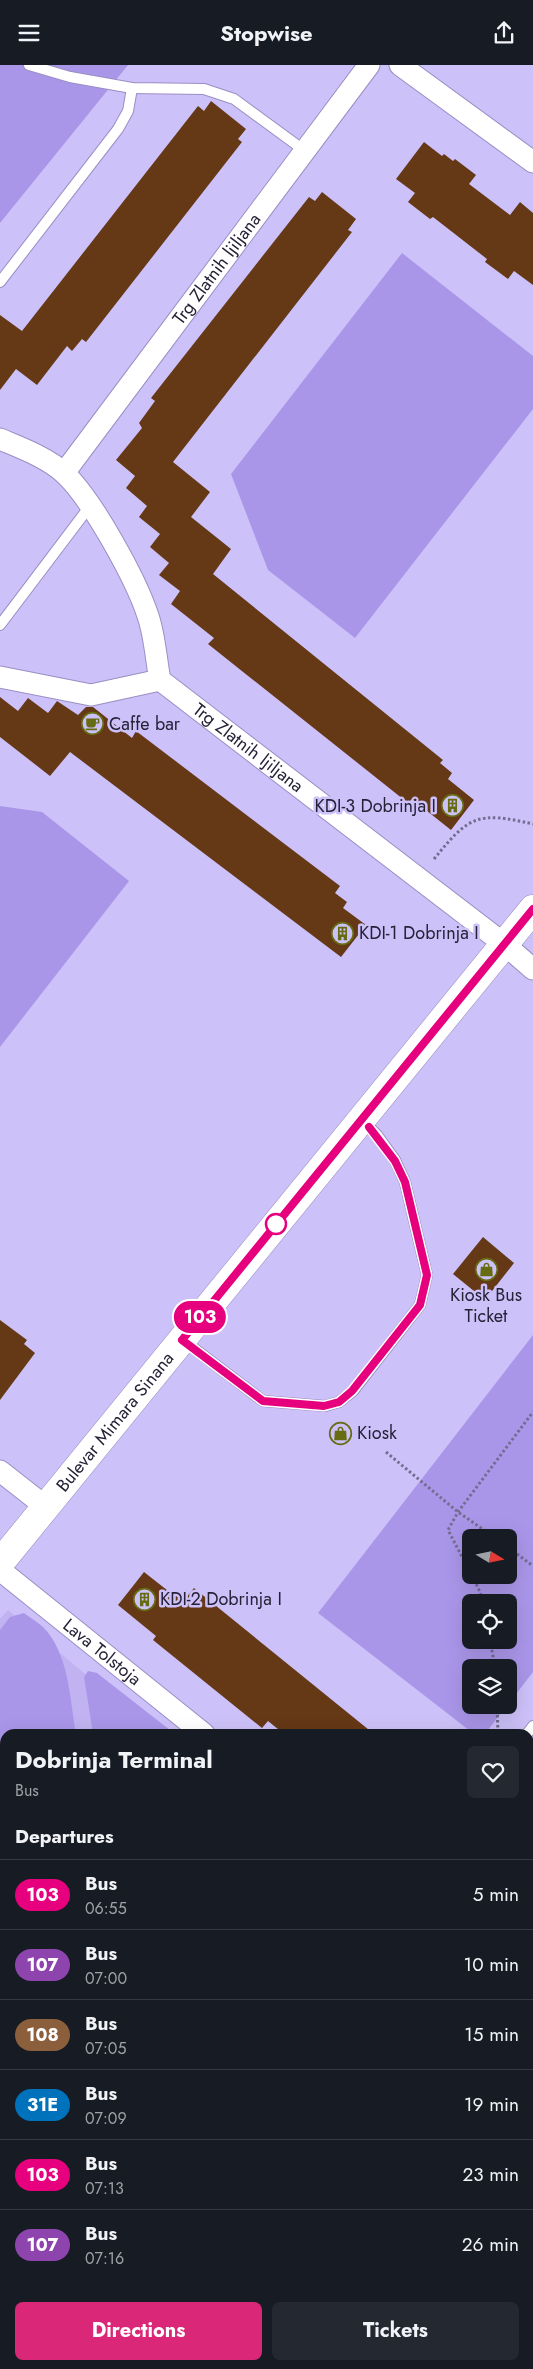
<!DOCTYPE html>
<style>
:root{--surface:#171b24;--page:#242831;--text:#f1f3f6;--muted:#9ea1a6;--line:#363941;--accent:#db2777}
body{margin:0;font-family:Jost,sans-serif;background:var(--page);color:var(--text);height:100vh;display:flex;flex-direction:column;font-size:19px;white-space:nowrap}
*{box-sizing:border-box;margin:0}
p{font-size:16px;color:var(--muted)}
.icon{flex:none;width:28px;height:28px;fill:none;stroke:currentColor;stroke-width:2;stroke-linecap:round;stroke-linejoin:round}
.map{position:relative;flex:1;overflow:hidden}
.side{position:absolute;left:0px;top:1664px;width:534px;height:641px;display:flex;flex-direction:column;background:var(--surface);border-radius:15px 15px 0 0;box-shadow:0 5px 20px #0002}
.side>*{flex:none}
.badge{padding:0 10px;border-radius:16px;font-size:18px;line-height:32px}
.needle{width:32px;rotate:100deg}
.tools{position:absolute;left:462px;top:1464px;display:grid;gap:10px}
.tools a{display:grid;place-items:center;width:55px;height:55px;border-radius:8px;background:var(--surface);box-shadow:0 5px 20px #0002;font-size:25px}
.map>.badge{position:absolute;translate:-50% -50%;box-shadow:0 0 0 2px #fff}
h2{padding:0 15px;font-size:19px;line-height:45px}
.round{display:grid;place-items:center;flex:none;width:52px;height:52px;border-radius:8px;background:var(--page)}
.headline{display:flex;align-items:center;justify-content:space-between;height:85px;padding:0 15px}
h1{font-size:24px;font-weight:700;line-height:38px}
.cta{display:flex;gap:10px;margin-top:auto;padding:10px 15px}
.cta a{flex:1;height:58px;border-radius:8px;background:var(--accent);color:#fff;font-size:20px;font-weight:700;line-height:58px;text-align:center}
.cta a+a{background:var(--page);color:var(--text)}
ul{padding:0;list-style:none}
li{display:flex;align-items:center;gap:15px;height:70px;padding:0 15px;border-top:1px solid var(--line)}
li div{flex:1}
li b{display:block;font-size:19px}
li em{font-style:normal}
li .badge{min-width:55px;font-weight:700;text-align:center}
header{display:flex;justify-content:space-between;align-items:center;height:65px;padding:0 15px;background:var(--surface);font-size:22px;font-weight:700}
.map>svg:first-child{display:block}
</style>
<header><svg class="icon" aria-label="menu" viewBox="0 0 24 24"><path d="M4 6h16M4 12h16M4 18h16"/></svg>Stopwise<svg class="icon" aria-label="share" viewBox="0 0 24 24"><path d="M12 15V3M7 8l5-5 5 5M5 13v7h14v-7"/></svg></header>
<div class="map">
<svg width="533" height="2304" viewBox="0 0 533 2304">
<rect width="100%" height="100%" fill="#cdc1f9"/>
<!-- built -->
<polygon fill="#c1b3f2" points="8,1545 158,1669 5,1669 5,2154 0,2160 0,1554"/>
<!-- grass -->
<g fill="#aa96e9" fill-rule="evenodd">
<polygon points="0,0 128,0 0,158"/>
<polygon points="402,188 533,291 533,344 355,573 268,505 231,409"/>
<polygon points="0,741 42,747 129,816 0,982"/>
<path d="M533 1270V1607L509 1638V1602H471V1640H507L485 1669H474L318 1548ZM471 1472H509V1510H471ZM471 1538H509V1575H471Z"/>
<path d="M24 1548C30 1553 38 1557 43 1562 69 1588 70 1635 76 1669H5V1823L0 1819V1565L10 1552Z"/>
<polygon points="88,1606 97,1608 175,1669 93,1669 84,1612"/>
<polygon points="529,2146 533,2148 533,2304 0,2304 0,2193 5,2187 5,2300 529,2300"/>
</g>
<!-- building -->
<g fill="#653816">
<polygon points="211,36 246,64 238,74 242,77 86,277 82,274 72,286 67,281 37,320 16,304 0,325 0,250 22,266 198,41 204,46"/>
<polygon points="424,77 442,91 444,89 453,96 455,94 476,110 469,119 510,150 520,137 533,148 533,220 514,206 508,214 485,197 487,194 433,152 430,154 408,137 415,128 396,114"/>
<polygon points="322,127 356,154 348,165 352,167 173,397 210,427 191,452 231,484 213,509 443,695 440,698 452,708 448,714 474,735 451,765 412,734 408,738 208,579 214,573 171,539 180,526 159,510 169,498 150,482 160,469 139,452 147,441 126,423 135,411 116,395 142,363 139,358 155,336 151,333 309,132 315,136"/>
<polygon points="0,632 18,646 28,633 48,648 57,636 78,650 86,642 93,642 132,673 136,666 340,821 335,828 347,837 343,843 366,860 341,892 70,687 50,711 0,672"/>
<polygon points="483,1172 514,1198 485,1235 453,1209"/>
<polygon points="0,1255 27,1275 24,1279 35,1288 0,1335"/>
<polygon points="144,1507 172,1529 175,1525 186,1533 194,1523 374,1669 284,1669 268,1656 262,1663 153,1575 156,1571 118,1540"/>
</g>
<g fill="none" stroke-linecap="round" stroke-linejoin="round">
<defs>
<g id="lane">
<polyline points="29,0 70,12 132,23 204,24 234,34 305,86"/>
<polyline points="0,217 118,64 128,46 132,23"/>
<polyline points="0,560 90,441"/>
<polyline points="183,1275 263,1336 325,1341 339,1337 353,1326 420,1240 427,1210 405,1117 395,1095 377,1070 363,1056"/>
<polyline points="527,1669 533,1661"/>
</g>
<g id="street">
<polyline points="400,0 533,97"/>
<path id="s1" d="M0 374C21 383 46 392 64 408 92 434 136 514 148 551 155 571 156 595 160 615L504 879 533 904"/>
<path id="s2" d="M64 408 369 0"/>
<polyline points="0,612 91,630 160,615"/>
<polyline points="0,1406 46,1442"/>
<path id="s3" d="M0 1505 204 1669"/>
<polyline points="529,1867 533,1861"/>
<polyline points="529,1926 533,1929"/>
</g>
<g id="secondary">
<path id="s4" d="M0 1498 533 844"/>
</g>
</defs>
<!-- lane casing -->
<use href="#lane" stroke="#9a8ec3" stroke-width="12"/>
<!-- street casing -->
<use href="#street" stroke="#9a8ec3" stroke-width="23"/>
<!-- secondary casing -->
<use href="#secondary" stroke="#9a8ec3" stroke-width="29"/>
<!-- path -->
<g stroke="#746c91" stroke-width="3" stroke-dasharray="2.5 2.5" stroke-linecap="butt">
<path d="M434 794C469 751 477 746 533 759"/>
<polyline points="386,1387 458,1447 494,1472"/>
<polyline points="509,1483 533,1501"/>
<polyline points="471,1509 448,1465 458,1447 533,1347"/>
<polyline points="472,1510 480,1527 483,1538"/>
<polyline points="490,1575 495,1602"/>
<polyline points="497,1640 498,1669"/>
<polyline points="529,1728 533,1731"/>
</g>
<!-- lane -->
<use href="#lane" stroke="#fff" stroke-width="10"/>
<!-- street -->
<use href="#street" stroke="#fff" stroke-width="21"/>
<!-- secondary -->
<use href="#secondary" stroke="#fff" stroke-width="28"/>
</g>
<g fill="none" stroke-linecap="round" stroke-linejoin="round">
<defs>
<polyline id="line" points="369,1062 395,1096 405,1117 427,1210 420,1240 352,1326 339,1337 324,1341 263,1336 182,1275 533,844"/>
</defs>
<!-- line casing -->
<use href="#line" stroke="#fff" stroke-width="11"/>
<!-- line -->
<use href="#line" stroke="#e6007e" stroke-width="8"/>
</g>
<!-- icons -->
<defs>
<symbol id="cafe-ring" viewBox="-11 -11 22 22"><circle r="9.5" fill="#cdc1f9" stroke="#656c11" stroke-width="1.5"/><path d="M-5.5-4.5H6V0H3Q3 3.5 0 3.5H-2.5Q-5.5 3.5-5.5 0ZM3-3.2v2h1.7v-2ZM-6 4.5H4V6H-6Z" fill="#656c11"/></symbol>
<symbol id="building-ring" viewBox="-11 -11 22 22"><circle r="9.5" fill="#cdc1f9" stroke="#656c11" stroke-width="1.5"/><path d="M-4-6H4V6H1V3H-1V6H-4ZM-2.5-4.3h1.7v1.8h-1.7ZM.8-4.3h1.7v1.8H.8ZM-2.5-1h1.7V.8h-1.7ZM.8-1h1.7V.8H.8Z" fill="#656c11"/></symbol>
<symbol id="shop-ring" viewBox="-11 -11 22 22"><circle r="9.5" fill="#cdc1f9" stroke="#656c11" stroke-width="1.5"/><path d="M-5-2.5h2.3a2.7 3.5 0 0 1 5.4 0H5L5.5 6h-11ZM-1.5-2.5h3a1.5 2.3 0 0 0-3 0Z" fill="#656c11"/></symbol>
</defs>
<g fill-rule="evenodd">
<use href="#cafe-ring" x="80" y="646" width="25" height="25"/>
<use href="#building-ring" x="440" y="728" width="25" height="25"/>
<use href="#building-ring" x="330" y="856" width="25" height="25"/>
<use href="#shop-ring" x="474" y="1192" width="25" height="25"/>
<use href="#shop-ring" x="328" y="1356" width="25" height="25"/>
<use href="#building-ring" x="132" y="1522" width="25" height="25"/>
</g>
<!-- markers -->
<circle fill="#fff" stroke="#e6007e" stroke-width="2.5" cx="276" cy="1159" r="10"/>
<g text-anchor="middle" stroke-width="5" stroke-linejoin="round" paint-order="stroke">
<!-- street labels -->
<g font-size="18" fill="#262136" stroke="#cdc1f9">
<text dy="6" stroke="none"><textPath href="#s2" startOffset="255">Trg Zlatnih ljiljana</textPath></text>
<text dy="6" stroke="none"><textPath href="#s1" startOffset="416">Trg Zlatnih ljiljana</textPath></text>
<text dy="6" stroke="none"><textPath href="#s4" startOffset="182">Bulevar Mimara Sinana</textPath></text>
<text dy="6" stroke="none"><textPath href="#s3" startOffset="131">Lava Tolstoja</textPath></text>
</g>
<!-- poi labels -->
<g font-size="18" fill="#262136" stroke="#cdc1f9" text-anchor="start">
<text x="109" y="665">Caffe bar</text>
<text x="436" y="747" text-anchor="end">KDI-3 Dobrinja I</text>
<text x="359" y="874">KDI-1 Dobrinja I</text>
<text x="486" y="1236" text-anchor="middle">Kiosk Bus<tspan x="486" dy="21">Ticket</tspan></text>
<text x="357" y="1374">Kiosk</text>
<text x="160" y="1540">KDI-2 Dobrinja I</text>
</g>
</g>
</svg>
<div class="tools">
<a><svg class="needle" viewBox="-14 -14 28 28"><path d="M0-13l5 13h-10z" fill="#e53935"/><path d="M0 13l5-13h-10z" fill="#9ea1a6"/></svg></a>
<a><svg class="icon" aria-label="locate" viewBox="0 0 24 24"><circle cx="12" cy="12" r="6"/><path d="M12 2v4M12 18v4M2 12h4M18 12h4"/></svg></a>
<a><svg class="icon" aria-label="layers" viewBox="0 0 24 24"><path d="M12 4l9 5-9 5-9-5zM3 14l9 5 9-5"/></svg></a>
</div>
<b class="badge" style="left:200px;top:1252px;background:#e6007e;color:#fff">103</b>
<section class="side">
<div class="headline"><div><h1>Dobrinja Terminal</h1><p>Bus</p></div><a class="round"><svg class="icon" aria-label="heart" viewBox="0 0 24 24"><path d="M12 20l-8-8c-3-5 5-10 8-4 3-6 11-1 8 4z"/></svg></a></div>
<h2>Departures</h2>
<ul>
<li><span class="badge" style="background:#e6007e;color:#fff">103</span><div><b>Bus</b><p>06:55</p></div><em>5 min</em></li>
<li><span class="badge" style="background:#8e44ad;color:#fff">107</span><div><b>Bus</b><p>07:00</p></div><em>10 min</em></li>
<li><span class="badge" style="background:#8b5e3c;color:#fff">108</span><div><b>Bus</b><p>07:05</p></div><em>15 min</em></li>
<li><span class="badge" style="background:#0072bc;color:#fff">31E</span><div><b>Bus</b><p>07:09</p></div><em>19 min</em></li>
<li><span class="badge" style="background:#e6007e;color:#fff">103</span><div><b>Bus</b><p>07:13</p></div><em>23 min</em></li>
<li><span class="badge" style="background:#8e44ad;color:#fff">107</span><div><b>Bus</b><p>07:16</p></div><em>26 min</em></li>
</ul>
<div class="cta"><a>Directions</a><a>Tickets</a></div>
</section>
</div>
